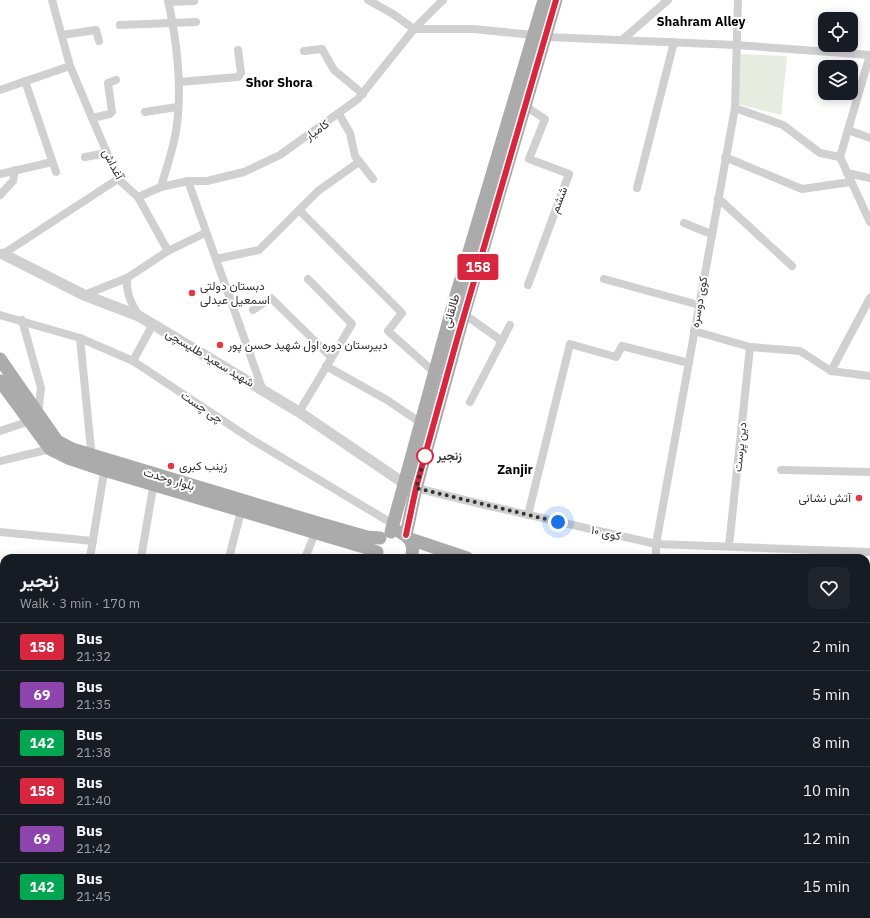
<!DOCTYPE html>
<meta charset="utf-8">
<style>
:root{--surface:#171b24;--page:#20242c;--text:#f1f3f6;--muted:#9ea1a6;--line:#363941}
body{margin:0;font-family:"IBM Plex Sans",Vazirmatn,sans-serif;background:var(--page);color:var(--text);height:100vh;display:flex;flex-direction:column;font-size:15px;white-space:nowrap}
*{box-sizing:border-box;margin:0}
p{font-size:13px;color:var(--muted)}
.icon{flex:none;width:22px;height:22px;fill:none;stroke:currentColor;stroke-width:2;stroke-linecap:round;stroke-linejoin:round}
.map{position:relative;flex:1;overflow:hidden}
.sheet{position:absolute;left:0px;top:554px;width:870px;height:364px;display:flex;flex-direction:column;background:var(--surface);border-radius:12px 12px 0 0;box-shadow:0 2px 10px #0003}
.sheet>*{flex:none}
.badge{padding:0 8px;border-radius:3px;font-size:14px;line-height:26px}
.buttons{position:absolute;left:818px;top:12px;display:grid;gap:8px}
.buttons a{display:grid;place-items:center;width:40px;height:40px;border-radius:8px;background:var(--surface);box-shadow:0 2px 10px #0003;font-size:20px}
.you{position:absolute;width:20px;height:20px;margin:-10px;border:3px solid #fff;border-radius:50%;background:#1a73e8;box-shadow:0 0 0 6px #1a73e833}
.map>.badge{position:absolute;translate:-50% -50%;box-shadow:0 0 0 2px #fff}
.round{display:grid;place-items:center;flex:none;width:42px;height:42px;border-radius:8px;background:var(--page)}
.overview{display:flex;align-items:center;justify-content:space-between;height:68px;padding:0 20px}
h1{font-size:19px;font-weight:700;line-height:30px}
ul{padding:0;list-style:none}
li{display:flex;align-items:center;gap:12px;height:48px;padding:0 20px;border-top:1px solid var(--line)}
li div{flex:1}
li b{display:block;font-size:15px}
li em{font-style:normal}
li .badge{min-width:44px;font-weight:700;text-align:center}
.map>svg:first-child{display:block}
</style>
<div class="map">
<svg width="870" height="918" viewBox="0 0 870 918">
<rect width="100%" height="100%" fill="#fff"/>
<!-- green -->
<polygon fill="#e6ecdf" points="740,54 787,56 781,115 738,104"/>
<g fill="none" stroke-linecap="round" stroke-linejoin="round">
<!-- minor -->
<g stroke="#d0d0d0" stroke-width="8">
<polyline points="52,0 70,66 118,179 138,197 168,251 127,278 84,295"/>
<polyline points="368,0 393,14 414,29"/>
<polyline points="168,2 194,1"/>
<polyline points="120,25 196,22"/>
<polyline points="414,29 473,29 534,35"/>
<polyline points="62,35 96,30 99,41"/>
<polyline points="547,37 736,45 870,55"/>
<polyline points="622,40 668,0"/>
<polyline points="304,51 322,49 334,70 363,94"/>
<polyline points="870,55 840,157 870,222"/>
<polyline points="25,81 56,172"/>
<polyline points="179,82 238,77 241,73 238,50"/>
<polyline points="0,90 70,66"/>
<polyline points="525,106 545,119 529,159 569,174 528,285"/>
<polyline points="735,108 783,125 820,153 840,157"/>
<polyline points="145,112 177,107"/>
<polyline points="339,114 350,133 355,156 373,179"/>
<polyline points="92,118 110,114 112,112 108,83 116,80"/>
<polyline points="848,130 870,138"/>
<polyline points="85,157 107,153"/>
<polyline points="725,157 802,189 851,182"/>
<polyline points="847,173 870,178"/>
<polyline points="0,174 52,162"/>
<polyline points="188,181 262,388"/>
<path d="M161 187C166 169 173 150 176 131 183 88 177 42 168 0"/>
<polyline points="637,188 674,42"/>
<polyline points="0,195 13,181 15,170"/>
<polyline points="138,197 161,187 188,181 207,181 244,172 280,155 358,99 414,29 443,0"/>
<polyline points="718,198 792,266"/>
<polyline points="299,210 402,313 388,331 434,372"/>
<polyline points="684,223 711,234"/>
<polyline points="168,251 205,233"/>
<polyline points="0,253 3,254 118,179"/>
<polyline points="216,259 259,250 318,191 359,162"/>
<path d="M127 278C126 293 131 303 139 316"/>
<polyline points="604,279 699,305"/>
<polyline points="253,310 271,298 331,357"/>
<polyline points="464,314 502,341"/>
<polyline points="0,315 80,338 133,361 251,439 393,524"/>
<polyline points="22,320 41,388 38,414"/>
<polyline points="694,331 750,347 800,351 831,371 870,376"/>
<polyline points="80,338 92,459"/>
<polyline points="133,361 153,324"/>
<polyline points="326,366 387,400 421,423"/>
<polyline points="831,371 870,298"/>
<polyline points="470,402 510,325"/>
<polyline points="299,412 352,324 308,279"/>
<polyline points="0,431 30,421"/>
<polyline points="0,461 50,449"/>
<polyline points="781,470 870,472"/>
<polyline points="416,488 485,505 656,544 870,552"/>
<polyline points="528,515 570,344 616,357 622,346 689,363"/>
<polyline points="0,532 93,541"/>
<polyline points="729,546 750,347"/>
<polyline points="90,558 105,466"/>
<polyline points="141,558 154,482"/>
<polyline points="229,558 241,511"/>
<polyline points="305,558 315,533"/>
<polyline points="656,558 656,544 735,108 738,0"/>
<polyline points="866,580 870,576"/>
<polyline points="0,679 4,686"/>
<polyline points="0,724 4,719"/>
<polyline points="0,794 4,793"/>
<polyline points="0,857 4,840"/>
<polyline points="866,864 870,862"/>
<polyline points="0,866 4,866"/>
<polyline points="106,914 106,918"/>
<polyline points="171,914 171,918"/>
<polyline points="727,914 738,918"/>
<polyline points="838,914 839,918"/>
<polyline points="63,918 63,914"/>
<polyline points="389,918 389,914"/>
<polyline points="516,918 538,914"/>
<polyline points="601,918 601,914"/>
<polyline points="643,918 645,914"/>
<polyline points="695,918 697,914"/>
<polyline points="858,918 870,914"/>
</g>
<!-- tertiary -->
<g stroke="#d0d0d0" stroke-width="11">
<polyline points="3,254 84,295 139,316 299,412 405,484"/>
<polyline points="866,820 870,836"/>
<polyline points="434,918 434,914"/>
</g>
<!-- secondary -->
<g stroke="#bdbdbd" stroke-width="12">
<polyline points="866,634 870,627"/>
<polyline points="866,662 870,654"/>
<polyline points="740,918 742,914"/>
<polyline points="754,918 756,914"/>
</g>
<!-- primary -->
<g stroke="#ababab" stroke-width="13">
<polyline points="0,359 57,441 72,449 318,523 367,537 380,538"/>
<polyline points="0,381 50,449 68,458 104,470 364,547 377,552"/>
<polyline points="391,532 452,309 544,0"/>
<path d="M400 532C411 537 415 547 411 558"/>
<polyline points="406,535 416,488 464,314 556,0"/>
<polyline points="410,539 467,558"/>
<polyline points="866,672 870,673"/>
<polyline points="866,688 870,689"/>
<polyline points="279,918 280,914"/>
<polyline points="296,918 297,914"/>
</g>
</g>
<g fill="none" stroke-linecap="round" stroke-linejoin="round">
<defs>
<polyline id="line" points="406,535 416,488 456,343 556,0"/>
</defs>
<!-- line casing -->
<use href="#line" stroke="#fff" stroke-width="9"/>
<!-- line -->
<use href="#line" stroke="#d7263d" stroke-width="6"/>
<!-- walk -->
<polyline stroke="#333" stroke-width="4" stroke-dasharray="0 7.2" points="425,456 416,488 558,522"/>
</g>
<!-- markers -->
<g fill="#e63946" stroke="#fff" stroke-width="1.5">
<circle cx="192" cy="293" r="4"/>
<circle cx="220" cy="345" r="4"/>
<circle cx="171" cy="466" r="4"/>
<circle cx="859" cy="498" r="4"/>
</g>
<circle fill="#fff" stroke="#d7263d" stroke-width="2" cx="425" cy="456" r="8"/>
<g text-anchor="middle" stroke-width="4" stroke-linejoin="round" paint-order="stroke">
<!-- street labels -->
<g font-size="12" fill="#333" stroke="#fff">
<text transform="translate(317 130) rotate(-35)" y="4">کامیار</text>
<text transform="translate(113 164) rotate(63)" y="4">آغداش</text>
<text transform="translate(559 200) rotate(-69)" y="4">ششم</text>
<text transform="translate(699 302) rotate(-80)" y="4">کوی دوسره</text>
<text transform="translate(451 311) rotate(-74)" y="4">طالقانی</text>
<text transform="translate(210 358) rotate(31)" y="4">شهید سعید طلیسچی</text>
<text transform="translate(202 407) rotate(34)" y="4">چی چست</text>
<text transform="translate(740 447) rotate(-84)" y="4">دین پرست</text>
<text transform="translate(169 479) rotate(17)" y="4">بلوار وحدت</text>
<text transform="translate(606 533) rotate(13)" y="4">کوی ۱۰</text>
</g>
<!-- poi labels -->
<g font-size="12" fill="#333" stroke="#fff" text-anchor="start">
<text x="200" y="290">دبستان دولتی<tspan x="200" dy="14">اسمعیل عبدلی</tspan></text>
<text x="228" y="349">دبیرستان دوره اول شهید حسن پور</text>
<text x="179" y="470">زینب کبری</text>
<text x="851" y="502" text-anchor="end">آتش نشانی</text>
</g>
<!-- stop labels -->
<g font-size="12" font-weight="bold" fill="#333" stroke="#fff" text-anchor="start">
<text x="437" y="460">زنجیر</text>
</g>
<!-- neighbourhood labels -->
<g font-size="13" font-weight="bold" fill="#000" stroke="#fff">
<text x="701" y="26">Shahram Alley</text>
<text x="279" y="87">Shor Shora</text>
<text x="515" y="474">Zanjir</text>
</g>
</g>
</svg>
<div class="buttons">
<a><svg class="icon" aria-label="locate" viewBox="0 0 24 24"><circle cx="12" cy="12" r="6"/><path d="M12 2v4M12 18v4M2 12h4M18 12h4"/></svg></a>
<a><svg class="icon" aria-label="layers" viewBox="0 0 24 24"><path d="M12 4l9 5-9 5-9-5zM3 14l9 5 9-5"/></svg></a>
</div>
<div class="you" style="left:558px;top:522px"></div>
<b class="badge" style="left:478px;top:267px;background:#d7263d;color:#fff">158</b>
<section class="sheet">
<div class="overview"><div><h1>زنجیر</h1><p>Walk · 3 min · 170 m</p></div><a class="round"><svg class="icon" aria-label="heart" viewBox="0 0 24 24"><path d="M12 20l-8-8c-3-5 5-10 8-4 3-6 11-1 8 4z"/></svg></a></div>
<ul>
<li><span class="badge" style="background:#d7263d;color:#fff">158</span><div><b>Bus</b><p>21:32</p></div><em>2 min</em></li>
<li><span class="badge" style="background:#8e44ad;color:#fff">69</span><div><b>Bus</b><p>21:35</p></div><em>5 min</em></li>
<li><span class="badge" style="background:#00a651;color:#fff">142</span><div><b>Bus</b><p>21:38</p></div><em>8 min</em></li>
<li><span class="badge" style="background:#d7263d;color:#fff">158</span><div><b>Bus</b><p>21:40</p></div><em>10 min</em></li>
<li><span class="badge" style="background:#8e44ad;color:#fff">69</span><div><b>Bus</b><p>21:42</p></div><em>12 min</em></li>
<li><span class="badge" style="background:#00a651;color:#fff">142</span><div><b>Bus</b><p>21:45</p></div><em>15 min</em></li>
</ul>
</section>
</div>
